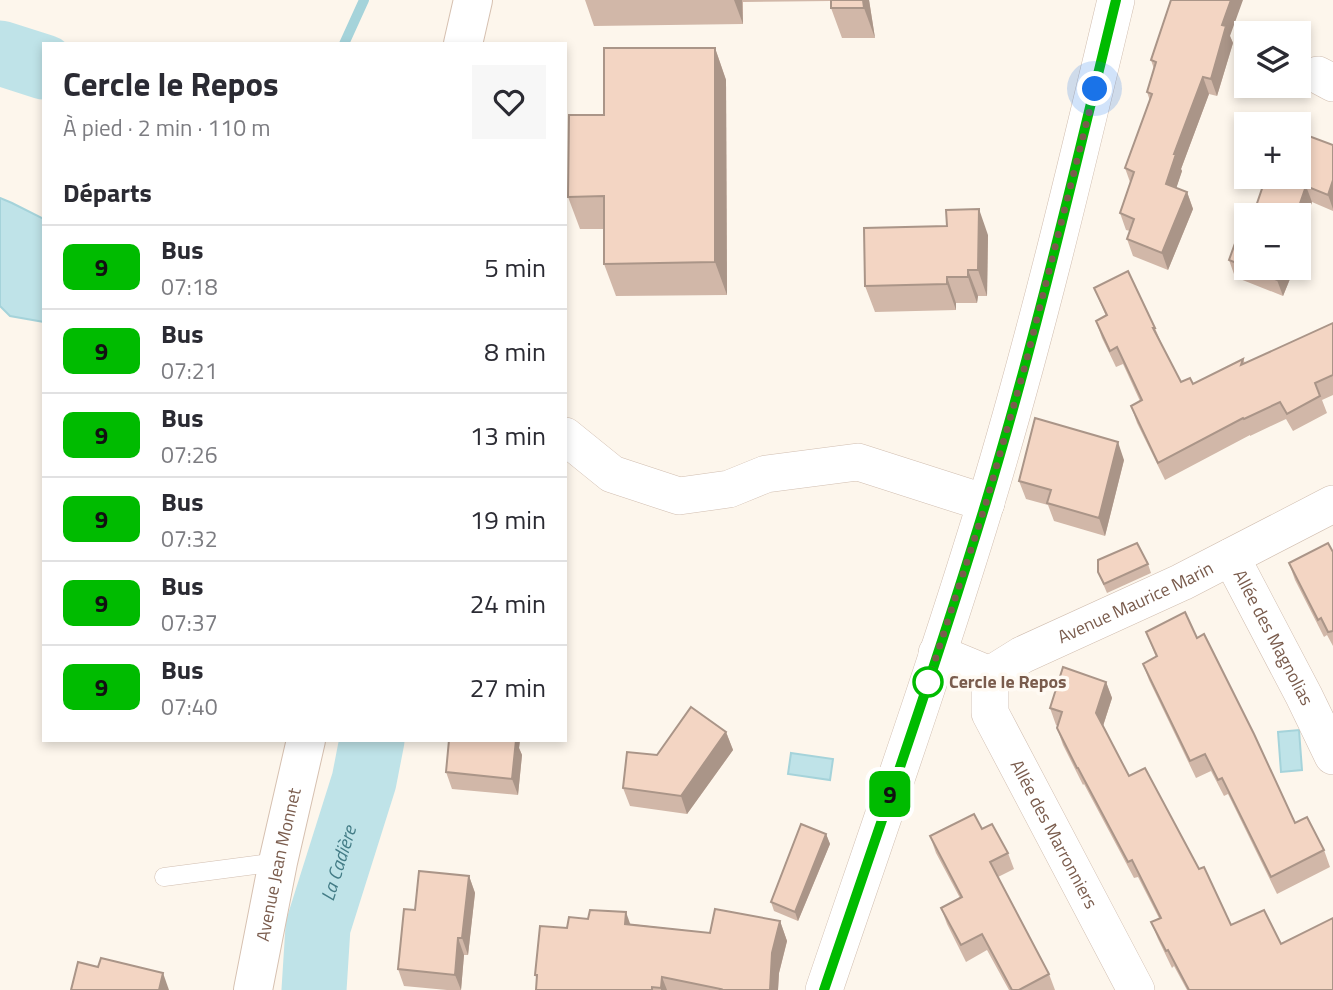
<!DOCTYPE html>
<html lang="fr">
<meta charset="utf-8">
<style>
:root{--surface:#fff;--page:#f7f7f7;--text:#2b2b33;--muted:#7c7c81;--line:#e1e1e2}
body{margin:0;font-family:"Titillium Web",sans-serif;background:var(--page);color:var(--text);height:100vh;display:flex;flex-direction:column;font-size:26px;white-space:nowrap}
*{box-sizing:border-box;margin:0}
p{font-size:23px;color:var(--muted)}
.icon{flex:none;width:38px;height:38px;fill:none;stroke:currentColor;stroke-width:2;stroke-linecap:round;stroke-linejoin:round}
.map{position:relative;flex:1;overflow:hidden}
.panel{position:absolute;left:42px;top:42px;width:525px;height:700px;display:flex;flex-direction:column;background:var(--surface);border-radius:0px;box-shadow:0 4px 10px #0003}
.panel>*{flex:none}
.badge{padding:0 14px;border-radius:10px;font-size:24px;line-height:46px}
.tools{position:absolute;left:1234px;top:21px;display:grid;gap:14px}
.tools a{display:grid;place-items:center;width:77px;height:77px;border-radius:0px;background:var(--surface);box-shadow:0 4px 10px #0003;font-size:35px}
.you{position:absolute;width:35px;height:35px;margin:-18px;border:5px solid #fff;border-radius:50%;background:#1a73e8;box-shadow:0 0 0 10px #1a73e833}
.map>.badge{position:absolute;translate:-50% -50%;box-shadow:0 0 0 4px #fff}
h2{padding:0 21px;font-size:26px;line-height:63px}
.round{display:grid;place-items:center;flex:none;width:74px;height:74px;border-radius:0px;background:var(--page)}
.overview{display:flex;align-items:center;justify-content:space-between;height:119px;padding:0 21px}
h1{font-size:33px;font-weight:700;line-height:52px}
ul{padding:0;list-style:none}
li{display:flex;align-items:center;gap:21px;height:84px;padding:0 21px;border-top:2px solid var(--line)}
li div{flex:1}
li b{display:block;font-size:26px}
li em{font-style:normal}
li .badge{min-width:77px;font-weight:700;text-align:center}
.map>svg:first-child{display:block}
</style>
<div class="map">
<svg width="1333" height="990" viewBox="0 0 1333 990">
<rect width="100%" height="100%" fill="#fdf6ec"/>
<!-- water -->
<g fill="#bfe3e8" stroke="#a5d3da" stroke-width="2">
<polygon points="0,198 12,203 44,219 44,322 10,316 0,306"/>
<polygon points="1299,730 1302,770 1281,772 1278,732"/>
<polygon points="791,753 833,759 830,780 788,774"/>
</g>
<g fill="none" stroke-linecap="round" stroke-linejoin="round">
<!-- stream -->
<polyline stroke="#a5d3da" stroke-width="10" points="344,44 364,0"/>
<!-- river -->
<g stroke="#bfe3e8" stroke-width="65">
<polyline points="0,53 44,67"/>
<path id="s1" d="M314 990 318 927 364 781 372 740"/>
</g>
<defs>
<polyline id="lane" points="164,877 278,862"/>
<g id="street">
<polyline points="1318,75 1333,83"/>
<polyline points="565,436 612,474 679,496 729,489 766,474 858,462 986,503"/>
<path id="s2" d="M1231 557 1304 696 1333 756"/>
<path id="s3" d="M937 653 990 675 1022 655 1182 582 1333 504"/>
<path id="s4" d="M990 675V713L1136 990"/>
<path d="M824 990C879 828 936 666 986 502 1036 337 1076 168 1116 0"/>
</g>
<g id="secondary">
<polyline points="463,44 473,0"/>
<path id="s5" d="M253 990 278 862 306 740"/>
</g>
</defs>
<!-- lane casing -->
<use href="#lane" stroke="#d1beb0" stroke-width="19"/>
<!-- street casing -->
<use href="#street" stroke="#d1beb0" stroke-width="38"/>
<!-- secondary casing -->
<use href="#secondary" stroke="#d6c0b0" stroke-width="40"/>
<!-- lane -->
<use href="#lane" stroke="#fff" stroke-width="18"/>
<!-- street -->
<use href="#street" stroke="#fff" stroke-width="37"/>
<!-- secondary -->
<use href="#secondary" stroke="#fff" stroke-width="38"/>
</g>
<!-- wall -->
<g fill="#d1b7a8">
<polygon points="585,0 869,0 875,38 842,38 831,8 831,1 743,2 743,24 594,26"/>
<polygon points="1230,36 1233,43 1217,96 1209,94 1181,169 1182,171 1176,188 1187,192 1193,209 1168,270 1133,256 1127,239 1130,231 1126,230 1120,213 1130,182 1125,168 1150,101 1147,92 1154,69 1151,60"/>
<polygon points="715,48 726,80 727,295 616,296 604,264 604,229 580,229 568,197 604,115"/>
<polygon points="1298,132 1333,145 1333,211 1312,202 1298,241 1298,215 1246,215 1246,268 1293,268 1294,269 1283,296 1235,277 1229,260 1247,210 1254,212 1266,177 1298,177"/>
<polygon points="988,235 987,296 978,296 977,303 956,303 956,310 875,312 865,286"/>
<polygon points="1094,288 1155,328 1162,345 1181,382 1193,384 1243,359 1245,363 1333,323 1333,395 1322,400 1327,413 1293,431 1286,419 1250,436 1250,435 1165,480 1137,423 1131,406 1140,401 1123,364 1116,367 1102,338 1096,321 1106,316"/>
<polygon points="1124,460 1105,536 1054,521 1048,505 1026,499 1019,481"/>
<polygon points="1333,552 1333,646 1327,635 1324,637 1295,580 1289,563"/>
<polygon points="1148,564 1151,573 1107,593 1098,572"/>
<polygon points="1146,632 1197,638 1295,823 1324,850 1330,867 1277,894 1228,794 1224,796 1211,771 1196,778 1149,680 1143,664 1156,657"/>
<polygon points="1106,682 1112,698 1103,726 1129,776 1199,869 1231,925 1281,944 1333,990 1187,990 1174,966 1172,968 1158,939 1151,922 1159,918 1138,877 1134,878 1084,784 1083,785 1063,745 1057,728 1058,726 1056,725 1050,708"/>
<polygon points="726,732 733,750 687,814 630,806 623,788 657,755"/>
<polygon points="449,740 520,740 519,748 522,755 518,795 452,789 446,772"/>
<polygon points="982,829 1008,853 1014,869 998,877 1049,974 1055,990 1009,990 987,950 966,962 947,924 941,908 960,898 936,853 930,836"/>
<polygon points="826,834 830,844 798,921 774,911 771,902"/>
<polygon points="469,876 475,893 468,955 464,955 461,990 447,990 404,986 398,969 415,910"/>
<polygon points="588,919 710,933 780,921 787,941 779,973 778,990 536,990 537,979 535,975 567,928"/>
</g>
<!-- shaded-wall -->
<g fill="#aa9588">
<polygon points="734,0 742,0 743,24"/>
<polygon points="863,0 869,0 875,38 864,8"/>
<polygon points="1231,0 1243,0 1230,36 1233,43 1217,96 1211,79 1222,25"/>
<polygon points="715,48 726,80 727,295 715,262"/>
<polygon points="1203,77 1209,94 1181,169 1182,171 1172,201 1166,184 1174,154"/>
<polygon points="1333,180 1333,209 1328,195"/>
<polygon points="1306,186 1312,202 1298,241 1298,215 1296,215"/>
<polygon points="1187,192 1193,209 1168,270 1162,253"/>
<polygon points="979,209 988,235 987,296 978,270"/>
<polygon points="1282,268 1293,268 1294,269 1283,296 1277,280"/>
<polygon points="968,270 978,296 977,303 968,277"/>
<polygon points="947,277 956,303 956,310 947,284"/>
<polygon points="1118,442 1124,460 1105,536 1099,518"/>
<polygon points="1106,682 1112,698 1102,729 1096,713"/>
<polygon points="726,732 733,750 687,814 681,796"/>
<polygon points="513,740 520,740 519,748 522,755 518,795 512,779"/>
<polygon points="826,834 830,844 798,921 795,912"/>
<polygon points="469,876 475,893 468,955 462,938"/>
<polygon points="626,912 633,932 625,924"/>
<polygon points="780,921 787,941 779,973 778,990 770,990 772,953"/>
<polygon points="458,938 464,955 461,990 455,975"/>
<polygon points="163,973 169,990 159,990"/>
<polygon points="662,977 667,990 661,990 661,988"/>
</g>
<!-- building -->
<g fill="#f3d5c3" stroke="#aa9588" stroke-width="2">
<polygon points="831,0 863,0 864,8 831,8"/>
<polygon points="1171,0 1231,0 1222,25 1226,26 1211,79 1203,77 1174,154 1176,154 1166,184 1187,192 1162,253 1127,239 1134,219 1120,213 1134,172 1125,168 1152,94 1147,92 1156,62 1151,60"/>
<polygon points="604,48 715,48 715,262 604,264 604,196 568,197 569,115 604,115"/>
<polygon points="1298,132 1333,145 1333,180 1328,195 1306,186 1296,215 1246,215 1246,267 1229,260 1247,210 1254,212 1266,177 1298,177"/>
<polygon points="979,209 978,270 968,270 968,277 947,277 947,284 865,286 864,228 947,226 946,210"/>
<polygon points="1247,268 1282,268 1277,280"/>
<polygon points="1128,271 1155,328 1153,328 1181,382 1190,378 1193,384 1243,359 1241,365 1333,323 1333,375 1315,383 1320,396 1287,414 1280,402 1244,419 1243,418 1158,463 1131,406 1142,400 1117,347 1110,351 1096,321 1107,315 1094,288"/>
<polygon points="1035,418 1118,442 1099,518 1047,503 1051,490 1019,481"/>
<polygon points="1137,543 1148,564 1104,584 1098,572 1098,560"/>
<polygon points="1328,543 1333,552 1333,631 1328,632 1321,618 1318,620 1289,563"/>
<polygon points="1185,612 1197,638 1204,634 1254,734 1295,823 1307,817 1324,850 1271,877 1222,778 1218,780 1205,754 1190,761 1143,664 1157,656 1146,632"/>
<polygon points="1063,667 1106,682 1096,713 1104,728 1129,776 1145,768 1199,869 1204,867 1231,925 1264,910 1281,944 1333,918 1333,990 1189,990 1168,950 1166,951 1151,922 1161,918 1132,860 1128,862 1078,768 1077,768 1057,728 1062,712 1050,708"/>
<polygon points="691,707 726,732 681,796 623,788 627,752 657,755"/>
<polygon points="449,740 516,740 512,779 446,772"/>
<polygon points="974,814 982,829 992,824 1008,853 990,862 1049,974 1019,990 1012,990 982,934 961,945 941,908 962,897 930,836"/>
<polygon points="801,824 826,834 795,912 771,902"/>
<polygon points="419,871 469,876 462,938 458,938 455,975 398,969 404,909 415,910"/>
<polygon points="715,909 780,921 772,953 770,990 720,990 721,989 662,977 661,988 652,987 652,990 536,990 537,975 535,975 540,926 567,928 569,917 588,919 590,910 626,912 625,924 710,933"/>
<polygon points="101,958 163,973 159,990 71,990 78,962 98,967"/>
</g>
<g fill="none" stroke-linecap="round" stroke-linejoin="round">
<defs>
<path id="line" d="M824 990C879 828 936 666 986 502 1036 337 1075 168 1116 0"/>
</defs>
<!-- line casing -->
<use href="#line" stroke="#fff" stroke-width="16"/>
<!-- line -->
<use href="#line" stroke="#0b0" stroke-width="10"/>
<!-- walk -->
<polyline stroke="#7a5c4d" stroke-width="7" stroke-dasharray="0 12.6" points="928,682 986,503 1025,366 1095,89"/>
</g>
<!-- markers -->
<circle fill="#fff" stroke="#0b0" stroke-width="3.5" cx="928" cy="682" r="14"/>
<g text-anchor="middle" stroke-width="7" stroke-linejoin="round" paint-order="stroke">
<!-- street labels -->
<g font-size="18" fill="#7a5c4d" stroke="#fffaf3">
<text dy="6" stroke="none"><textPath href="#s3" startOffset="220">Avenue Maurice Marin</textPath></text>
<text dy="6" stroke="none"><textPath href="#s2" startOffset="91">Allée des Magnolias</textPath></text>
<text dy="6" stroke="none"><textPath href="#s4" startOffset="175">Allée des Marronniers</textPath></text>
<text dy="6" stroke="none"><textPath href="#s5" startOffset="128">Avenue Jean Monnet</textPath></text>
</g>
<!-- stop labels -->
<g font-size="18" font-weight="bold" fill="#7a5c4d" stroke="#fffaf3" text-anchor="start">
<text x="949" y="688">Cercle le Repos</text>
</g>
<!-- water labels -->
<g font-size="19" font-style="italic" fill="#437c86" stroke="#fffaf3">
<text dy="7" stroke="none"><textPath href="#s1" startOffset="130">La Cadière</textPath></text>
</g>
</g>
</svg>
<div class="tools">
<a><svg class="icon" aria-label="layers" viewBox="0 0 24 24"><path d="M12 4l9 5-9 5-9-5zM3 14l9 5 9-5"/></svg></a>
<a>+</a>
<a>−</a>
</div>
<div class="you" style="left:1095px;top:89px"></div>
<b class="badge" style="left:890px;top:794px;background:#0b0;color:#111">9</b>
<section class="panel">
<div class="overview"><div><h1>Cercle le Repos</h1><p>À pied · 2 min · 110 m</p></div><a class="round"><svg class="icon" aria-label="heart" viewBox="0 0 24 24"><path d="M12 20l-8-8c-3-5 5-10 8-4 3-6 11-1 8 4z"/></svg></a></div>
<h2>Départs</h2>
<ul>
<li><span class="badge" style="background:#0b0;color:#111">9</span><div><b>Bus</b><p>07:18</p></div><em>5 min</em></li>
<li><span class="badge" style="background:#0b0;color:#111">9</span><div><b>Bus</b><p>07:21</p></div><em>8 min</em></li>
<li><span class="badge" style="background:#0b0;color:#111">9</span><div><b>Bus</b><p>07:26</p></div><em>13 min</em></li>
<li><span class="badge" style="background:#0b0;color:#111">9</span><div><b>Bus</b><p>07:32</p></div><em>19 min</em></li>
<li><span class="badge" style="background:#0b0;color:#111">9</span><div><b>Bus</b><p>07:37</p></div><em>24 min</em></li>
<li><span class="badge" style="background:#0b0;color:#111">9</span><div><b>Bus</b><p>07:40</p></div><em>27 min</em></li>
</ul>
</section>
</div>
